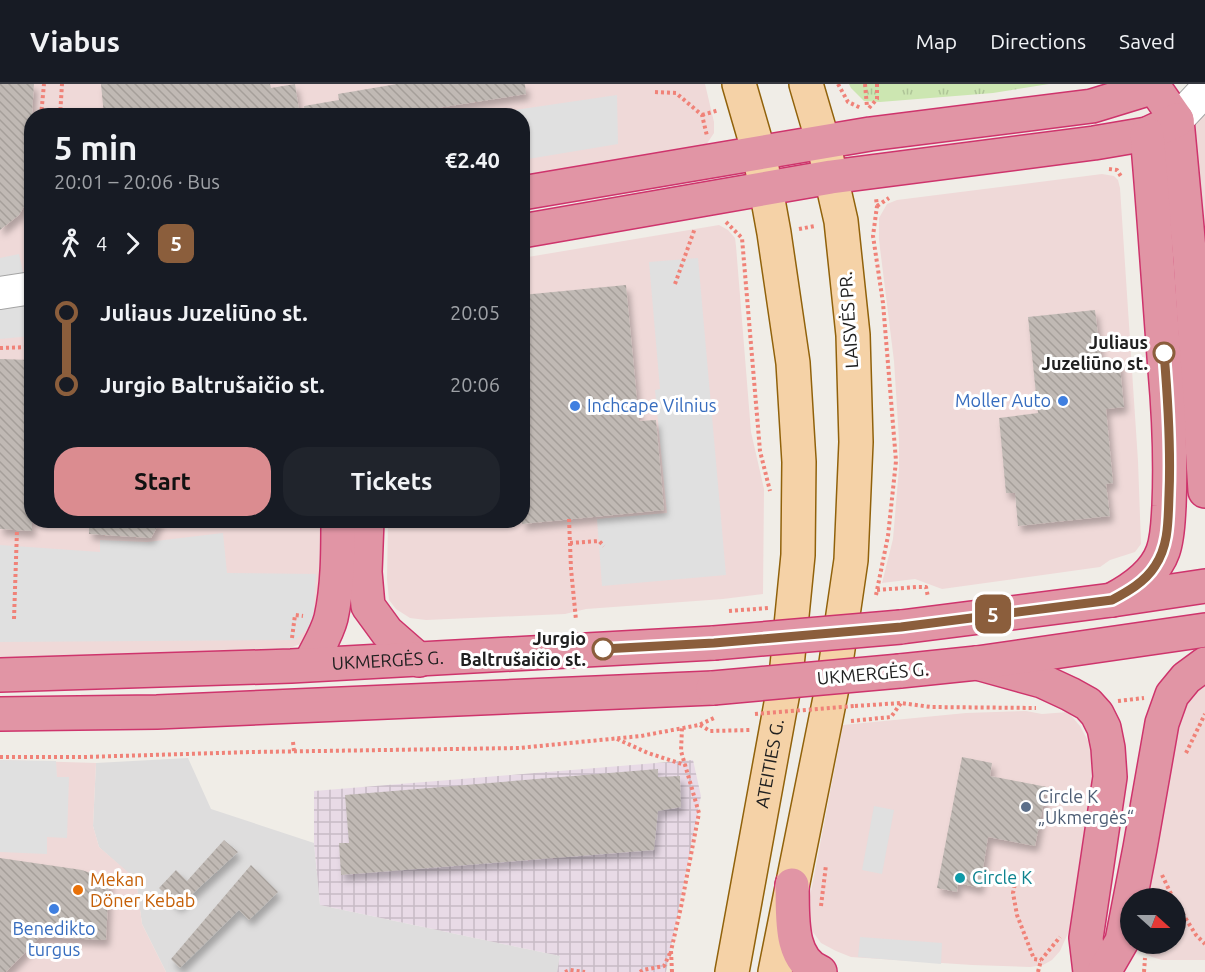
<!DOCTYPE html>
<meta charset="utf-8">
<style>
:root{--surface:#171b24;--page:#20242c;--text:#f1f3f6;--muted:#9ea1a6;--line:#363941;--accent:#db8c90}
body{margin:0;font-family:Ubuntu,sans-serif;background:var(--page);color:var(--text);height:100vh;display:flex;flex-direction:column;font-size:22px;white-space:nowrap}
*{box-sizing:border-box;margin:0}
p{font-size:20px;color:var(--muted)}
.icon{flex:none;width:33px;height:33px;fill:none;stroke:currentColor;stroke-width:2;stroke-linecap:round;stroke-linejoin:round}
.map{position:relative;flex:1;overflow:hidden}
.panel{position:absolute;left:24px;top:24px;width:506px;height:420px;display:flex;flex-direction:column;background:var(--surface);border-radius:24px;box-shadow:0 2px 4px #0004}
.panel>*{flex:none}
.badge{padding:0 12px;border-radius:9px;font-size:21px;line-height:39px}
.needle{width:39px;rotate:111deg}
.fabs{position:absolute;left:1120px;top:804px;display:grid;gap:12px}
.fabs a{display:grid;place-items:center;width:66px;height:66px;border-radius:50%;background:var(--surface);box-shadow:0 2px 4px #0004;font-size:30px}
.map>.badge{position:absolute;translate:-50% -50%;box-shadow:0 0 0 3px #fff}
.legs{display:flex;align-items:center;gap:9px;height:66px;padding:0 30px;font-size:20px}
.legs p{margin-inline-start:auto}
.headline{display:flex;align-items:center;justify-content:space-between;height:102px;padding:0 30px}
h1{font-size:33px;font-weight:600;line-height:45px}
.primary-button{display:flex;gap:12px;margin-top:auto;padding:12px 30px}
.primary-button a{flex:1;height:69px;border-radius:24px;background:var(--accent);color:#111;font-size:24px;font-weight:600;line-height:69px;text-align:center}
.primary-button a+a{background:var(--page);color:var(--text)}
ul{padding:0 30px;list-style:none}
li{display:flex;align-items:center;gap:21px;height:72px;font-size:22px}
li i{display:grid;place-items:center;width:9px;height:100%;margin:0 8px;background:currentColor}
li i::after{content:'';width:15px;height:15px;margin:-8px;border:4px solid;border-radius:50%;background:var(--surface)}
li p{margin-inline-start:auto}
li:first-child i{background:linear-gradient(#0000 50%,currentColor 0)}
li:last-child i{background:linear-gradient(currentColor 50%,#0000 0)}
header{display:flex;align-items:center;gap:36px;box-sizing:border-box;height:84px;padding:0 30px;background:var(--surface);border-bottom:2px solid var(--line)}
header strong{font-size:28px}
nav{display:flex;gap:33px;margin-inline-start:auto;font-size:21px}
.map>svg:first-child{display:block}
</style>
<header>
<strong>Viabus</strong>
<nav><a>Map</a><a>Directions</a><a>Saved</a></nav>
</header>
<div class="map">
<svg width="1205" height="888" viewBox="0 0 1205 888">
<defs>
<pattern id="industrial-grid" width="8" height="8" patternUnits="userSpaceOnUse" patternTransform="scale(1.5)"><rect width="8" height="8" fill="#e8dae6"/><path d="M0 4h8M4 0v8" fill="none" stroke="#c7bbc5"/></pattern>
<pattern id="grass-tufts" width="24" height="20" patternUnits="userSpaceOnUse" patternTransform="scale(1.5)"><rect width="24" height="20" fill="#cce6b1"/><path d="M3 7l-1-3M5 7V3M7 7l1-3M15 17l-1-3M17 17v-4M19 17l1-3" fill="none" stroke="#afc598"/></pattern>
<pattern id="building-back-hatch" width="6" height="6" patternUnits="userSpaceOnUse" patternTransform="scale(1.5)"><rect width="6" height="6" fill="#c0b9b4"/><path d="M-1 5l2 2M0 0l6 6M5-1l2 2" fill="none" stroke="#a59f9a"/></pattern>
<filter id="shadow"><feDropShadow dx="3.5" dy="6" stdDeviation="3" flood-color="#0004"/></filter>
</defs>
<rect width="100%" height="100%" fill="#f0ede7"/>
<!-- residential -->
<polygon fill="#dedddd" points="188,674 211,725 314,759 320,821 560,872 557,888 166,888 142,840 136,796 99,763 93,742 96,679"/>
<!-- commercial -->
<g fill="#efd9d8">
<polygon points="0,0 705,0 714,38 714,49 704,64 522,97 522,32 32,32 31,190 0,196"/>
<polygon points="1205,25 1205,242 1192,58 1195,43 1201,30"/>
<polygon points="1102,90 1114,92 1118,96 1120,104 1138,377 1141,460 1135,468 1110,476 1100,483 942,505 915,495 882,499 893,455 899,384 899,356 894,277 879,156 879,134 887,120 897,116"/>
<polygon points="719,141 728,146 735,154 736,162 751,348 764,405 763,510 723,515 586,525 565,530 426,536 410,534 396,525 389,516 387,495 388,437 522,436 522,174"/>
<polygon points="31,214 32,436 322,437 320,541 310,556 290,564 0,574 0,220"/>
<polygon points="1205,592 1205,876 1162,876 1152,873 1139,866 1137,860 1176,860 1176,814 1142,814 1182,620"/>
<polygon points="1026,627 1042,630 1068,628 1080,642 1088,657 1092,675 1091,701 1069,847 1060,867 1052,876 1043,881 1030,883 972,881 851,873 836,867 821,859 810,844 808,823 843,641 966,629"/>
<polygon points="0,676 96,679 93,742 99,763 136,795 142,840 166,888 0,888"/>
</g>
<!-- industrial -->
<polygon fill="url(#industrial-grid)" points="693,676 701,712 666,888 557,888 560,872 320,821 314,759 314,707"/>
<!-- grass -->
<polygon fill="url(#grass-tufts)" points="849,0 1049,0 993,9 880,18 864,17 851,4"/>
<!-- parking -->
<g fill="#e0e0e0">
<polygon points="617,11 618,60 522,76 522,32 480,31"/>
<polygon points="19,170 24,192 0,196 0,174"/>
<polygon points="698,174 726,491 602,502 597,435 667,429 655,306 660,305 649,178"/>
<polygon points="31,214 31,252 0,255 0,220"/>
<polygon points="223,449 227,489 316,490 313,540 295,556 0,558 0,461 100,468 100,456 147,458"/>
<polygon points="0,676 56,677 57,693 69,693 67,754 47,753 47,770 0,768"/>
<polygon points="874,722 894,726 882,790 862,786"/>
<polygon points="860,853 942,859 941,880 858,873"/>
</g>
<!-- building -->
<g fill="url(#building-back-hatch)" filter="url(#shadow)">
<polygon points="0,0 34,0 28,88 32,88 32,108 19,131 0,146"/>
<polygon points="101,0 270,0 271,4 295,0 300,32 104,32"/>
<polygon points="397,0 525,0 526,10 437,24 438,32 305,32 304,22 339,16 338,10"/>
<polygon points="626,201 639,337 656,336 664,426 522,440 522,211"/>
<polygon points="1095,226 1101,276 1119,274 1124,323 1106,325 1113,399 1106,400 1110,432 1018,442 1015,409 1006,409 999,334 1038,329 1028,233"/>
<polygon points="0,275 32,276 32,447 0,445"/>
<polygon points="89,436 161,436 151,454 89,450"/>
<polygon points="962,673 992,679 990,692 1047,703 1035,762 988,753 980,804 958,799 957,808 937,804"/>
<polygon points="658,685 658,693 680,692 681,723 658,727 654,766 341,791 339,759 349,759 345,711"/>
<polygon points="224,756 238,768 178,823 159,804 176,786 187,797"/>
<polygon points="0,774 82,786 109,796 106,856 40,853 6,888 0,888"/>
<polygon points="251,781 278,808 249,836 239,826 180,884 171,875"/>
</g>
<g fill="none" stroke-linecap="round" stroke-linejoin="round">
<defs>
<g id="minor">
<polyline points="1177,36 1205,6"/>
<polyline points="0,209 32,204"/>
</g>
<g id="major">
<path id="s1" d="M732 888 786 592 798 471 799 378 793 279 774 149 766 105 759 69 739 0"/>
<polyline points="775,888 833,599 851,476 856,358 853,251 841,137 823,58 806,0"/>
</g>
<g id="highway">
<polyline points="522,109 870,50 1092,22 1154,3 1177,36 1190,176 1205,407"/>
<polyline points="522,147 831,93 1094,59 1147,50 1177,36"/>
<polyline points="367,436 365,488 368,522 387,548 419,576"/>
<path d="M1112 516C1133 505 1155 490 1163 467 1168 453 1168 437 1169 422 1171 376 1169 331 1165 286 1159 207 1154 128 1147 50"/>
<polyline points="901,543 1112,516 1205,502"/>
<polyline points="977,579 1042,597 1070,610 1088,620 1097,630 1104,644 1108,664 1110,693 1086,854 1090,888"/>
<path d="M310 580C317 565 327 550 331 534 338 502 338 469 338 436"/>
<polyline points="900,587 977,579 1205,546"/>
<path id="s2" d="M0 591 291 582 714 559"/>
<polyline points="0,630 157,628 713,604"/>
<path d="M792 801C793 830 788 875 820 888"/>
<polyline points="1104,888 1122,857 1140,764 1162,639 1172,611 1186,594 1205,580"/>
</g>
</defs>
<!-- minor casing -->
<use href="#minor" stroke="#a4a4a4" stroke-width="34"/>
<!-- major casing -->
<use href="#major" stroke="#91620b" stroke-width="36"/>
<!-- highway casing -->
<use href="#highway" stroke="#ce346c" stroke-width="36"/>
<!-- path -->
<g stroke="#f08278" stroke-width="4" stroke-dasharray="3 3" stroke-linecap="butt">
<polyline points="838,0 848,18 861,24"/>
<polyline points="865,0 867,23"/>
<polyline points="655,8 676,9 702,31 707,52"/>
<polyline points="869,24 877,15 877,0"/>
<polyline points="702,31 719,26"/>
<polyline points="41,32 44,0"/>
<polyline points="60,32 62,0"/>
<polyline points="1109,85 1117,86 1122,94"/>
<polyline points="877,122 889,114"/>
<polyline points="726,138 742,154 760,367 770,407"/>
<polyline points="799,145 815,142"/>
<polyline points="675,200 695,144"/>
<polyline points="0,264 32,263"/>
<polyline points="29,276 32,265"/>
<polyline points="569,435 571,485 576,536"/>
<polyline points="570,459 599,457 604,462"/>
<polyline points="877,506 917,503 926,503 928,513"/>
<polyline points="876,511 888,452 896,377 883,219 873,152 877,122 876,114"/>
<polyline points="729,527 768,524"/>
<polyline points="14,535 17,446"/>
<polyline points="292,554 295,531 303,532"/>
<polyline points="1118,617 1144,614"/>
<polyline points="855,622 901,619 931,623 1036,624"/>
<polyline points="851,637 891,633 901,619"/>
<polyline points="700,641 710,647 751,646"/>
<polyline points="617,655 648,669 685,681"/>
<polyline points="293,658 294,667"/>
<polyline points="1186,669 1205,630"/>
<polyline points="0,673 84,673 252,668 519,664 641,652 699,641 716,633"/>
<polyline points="1162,791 1173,814"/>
<polyline points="1016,795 1013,809 1017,831 1034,875 1041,876"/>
<polyline points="1176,819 1196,851 1205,860"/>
<polyline points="821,822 826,781"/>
<polyline points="565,888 570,886 585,888"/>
<polyline points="640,888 643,886 664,882 671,867"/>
<polyline points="672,888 671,867 681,823 699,729 681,667 682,644"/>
<polyline points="1038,888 1041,876 1060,853"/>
<polyline points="1144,888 1145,874"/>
</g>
<!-- minor -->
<use href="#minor" stroke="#fff" stroke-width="32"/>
<!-- major -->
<use href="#major" stroke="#f5d2a7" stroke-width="33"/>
<!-- highway -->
<use href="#highway" stroke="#e195a5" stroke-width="33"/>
<defs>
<g id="highway-bridge">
<polyline points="714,559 901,543"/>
<polyline points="713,604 900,587"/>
</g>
</defs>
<!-- highway-bridge casing -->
<use href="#highway-bridge" stroke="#ce346c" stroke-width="36" stroke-linecap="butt"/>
<!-- path-bridge -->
<polyline stroke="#f08278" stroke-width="4" stroke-dasharray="3 3" stroke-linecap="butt" points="755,630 854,622"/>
<!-- highway-bridge -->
<use href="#highway-bridge" stroke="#e195a5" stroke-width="33"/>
</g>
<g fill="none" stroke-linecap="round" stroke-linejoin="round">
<defs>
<path id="line-1" d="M603 565 714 559 901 543 1112 516C1127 508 1145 498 1155 482 1169 461 1168 436 1169 411 1171 363 1168 316 1164 269"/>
</defs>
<!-- line-1 casing -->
<use href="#line-1" stroke="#fff" stroke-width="14"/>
<!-- line-1 -->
<use href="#line-1" stroke="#8b5e3c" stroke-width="9"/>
</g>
<!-- markers -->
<g fill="#fff" stroke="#8b5e3c" stroke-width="3">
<circle cx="1164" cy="269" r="10"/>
<circle cx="603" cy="565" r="10"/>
</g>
<g fill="#3f7fe0" stroke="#fff" stroke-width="2">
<circle cx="1063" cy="317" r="6"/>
<circle cx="575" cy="322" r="6"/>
<circle cx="54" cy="825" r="6"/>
</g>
<circle fill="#5c6f8a" stroke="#fff" stroke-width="2" cx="1026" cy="723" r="6"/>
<circle fill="#0f9aa8" stroke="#fff" stroke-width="2" cx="960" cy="794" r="6"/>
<circle fill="#e8710a" stroke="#fff" stroke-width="2" cx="78" cy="806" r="6"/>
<g text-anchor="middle" stroke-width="6" stroke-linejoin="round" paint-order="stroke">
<!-- street labels -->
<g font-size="18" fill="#202020" stroke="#fff">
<text transform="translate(849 236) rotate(-94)" y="6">LAISVĖS PR.</text>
<text dy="6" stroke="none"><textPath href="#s2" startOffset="388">UKMERGĖS G.</textPath></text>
<text transform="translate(873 590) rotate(-5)" y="6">UKMERGĖS G.</text>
<text dy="6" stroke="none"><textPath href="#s1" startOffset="212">ATEITIES G.</textPath></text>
</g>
<!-- stop labels -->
<g font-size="18" font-weight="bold" fill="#202020" stroke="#fff" text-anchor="end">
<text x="1148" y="265">Juliaus<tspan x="1148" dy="21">Juzeliūno st.</tspan></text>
<text x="586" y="561">Jurgio<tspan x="586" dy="21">Baltrušaičio st.</tspan></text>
</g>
<!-- shop labels -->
<g font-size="18" fill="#366cbe" stroke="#fff" text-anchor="end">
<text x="1051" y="323">Moller Auto</text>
<text x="587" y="328" text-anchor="start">Inchcape Vilnius</text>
<text x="54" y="851" text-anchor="middle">Benedikto<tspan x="54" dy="21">turgus</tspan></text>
</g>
<!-- service labels -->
<g font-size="18" fill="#4e5e75" stroke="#fff" text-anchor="start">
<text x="1038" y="719">Circle K<tspan x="1038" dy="21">„Ukmergės“</tspan></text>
</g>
<!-- culture labels -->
<g font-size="18" fill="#0d838f" stroke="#fff" text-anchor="start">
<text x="972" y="800">Circle K</text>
</g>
<!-- food labels -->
<g font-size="18" fill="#c56008" stroke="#fff" text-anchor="start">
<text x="90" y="802">Mekan<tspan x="90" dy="21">Döner Kebab</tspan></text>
</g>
</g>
</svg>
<div class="fabs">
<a><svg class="needle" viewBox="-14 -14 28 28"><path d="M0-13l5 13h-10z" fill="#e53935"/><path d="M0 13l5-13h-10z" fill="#9ea1a6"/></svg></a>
</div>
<b class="badge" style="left:993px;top:530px;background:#8b5e3c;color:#fff">5</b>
<section class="panel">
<div class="headline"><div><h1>5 min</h1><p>20:01 – 20:06 · Bus</p></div><b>€2.40</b></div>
<div class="legs"><svg class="icon" aria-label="walk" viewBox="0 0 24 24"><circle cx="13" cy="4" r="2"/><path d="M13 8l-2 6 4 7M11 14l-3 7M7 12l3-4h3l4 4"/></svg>4<svg class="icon" aria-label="forward" viewBox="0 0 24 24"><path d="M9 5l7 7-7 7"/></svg><b class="badge" style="background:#8b5e3c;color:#fff">5</b></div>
<ul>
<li><i style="color:#8b5e3c"></i><b>Juliaus Juzeliūno st.</b><p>20:05</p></li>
<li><i style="color:#8b5e3c"></i><b>Jurgio Baltrušaičio st.</b><p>20:06</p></li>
</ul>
<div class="primary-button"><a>Start</a><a>Tickets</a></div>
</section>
</div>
